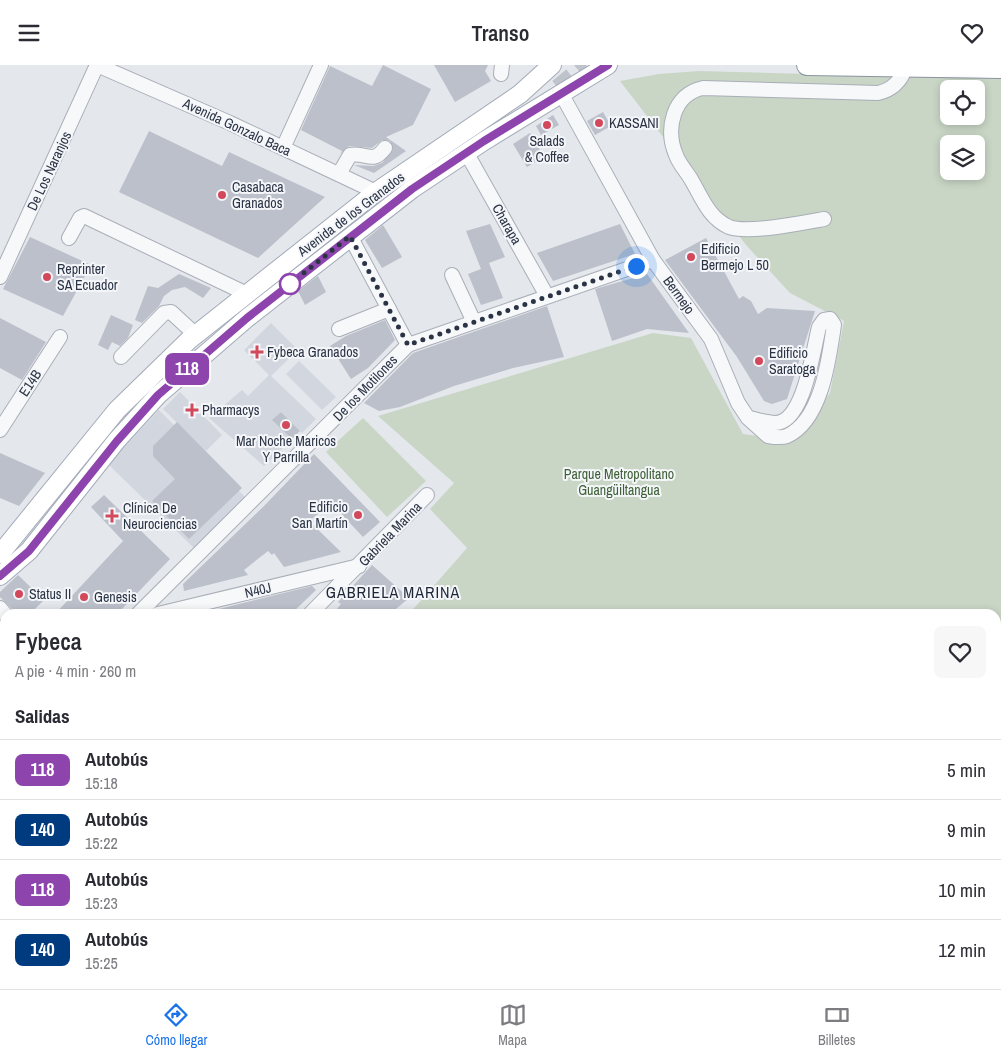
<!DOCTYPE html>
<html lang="es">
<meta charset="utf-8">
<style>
:root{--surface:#fff;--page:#f7f7f7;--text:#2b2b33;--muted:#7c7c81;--line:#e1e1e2;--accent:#1a73e8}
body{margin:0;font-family:"Archivo Narrow",sans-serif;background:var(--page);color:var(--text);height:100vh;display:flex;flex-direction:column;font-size:19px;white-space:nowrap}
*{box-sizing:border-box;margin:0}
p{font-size:16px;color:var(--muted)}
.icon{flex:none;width:28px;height:28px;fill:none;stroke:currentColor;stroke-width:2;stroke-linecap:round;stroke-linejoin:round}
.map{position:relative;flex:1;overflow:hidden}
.details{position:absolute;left:0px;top:544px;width:1001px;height:381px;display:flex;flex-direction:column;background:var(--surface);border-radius:15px 15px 0 0;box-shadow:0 2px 8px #0003}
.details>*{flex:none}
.badge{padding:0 10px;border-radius:8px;font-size:18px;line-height:32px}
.controls{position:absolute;left:940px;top:15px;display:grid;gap:10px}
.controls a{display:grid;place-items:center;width:45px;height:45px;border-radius:8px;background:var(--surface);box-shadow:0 2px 8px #0003;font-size:25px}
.you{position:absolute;width:25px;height:25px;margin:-12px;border:4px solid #fff;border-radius:50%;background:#1a73e8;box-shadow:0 0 0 8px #1a73e833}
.map>.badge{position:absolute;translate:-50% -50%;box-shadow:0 0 0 2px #fff}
h2{padding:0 15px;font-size:19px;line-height:45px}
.round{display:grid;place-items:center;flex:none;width:52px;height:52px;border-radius:8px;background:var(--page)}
.head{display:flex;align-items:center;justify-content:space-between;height:85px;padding:0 15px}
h1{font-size:24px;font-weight:600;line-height:38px}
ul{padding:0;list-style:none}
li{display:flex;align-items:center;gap:15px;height:60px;padding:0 15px;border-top:1px solid var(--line)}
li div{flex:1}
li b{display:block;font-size:19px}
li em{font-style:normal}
li .badge{min-width:55px;font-weight:700;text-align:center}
header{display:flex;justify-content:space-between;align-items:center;height:65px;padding:0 15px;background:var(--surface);font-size:22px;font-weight:600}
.tab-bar{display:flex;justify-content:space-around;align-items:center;height:70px;border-top:1px solid var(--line);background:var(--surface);font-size:14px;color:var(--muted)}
.tab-bar a{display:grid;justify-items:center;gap:2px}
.tab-bar .current{color:var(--accent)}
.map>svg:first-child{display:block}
</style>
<header><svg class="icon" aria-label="menu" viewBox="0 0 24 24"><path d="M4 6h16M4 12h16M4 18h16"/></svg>Transo<svg class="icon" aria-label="heart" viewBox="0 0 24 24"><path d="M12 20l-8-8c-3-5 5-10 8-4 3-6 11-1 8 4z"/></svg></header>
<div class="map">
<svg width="1001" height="924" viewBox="0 0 1001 924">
<rect width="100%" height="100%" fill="#e4e7ec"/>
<!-- built -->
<g fill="#d2d6de">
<polygon points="271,258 298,285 271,311 316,354 302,368 281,347 273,355 292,374 264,401 209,353 242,325 248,331 269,310 244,285"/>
<polygon points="299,296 336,332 322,345 286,309"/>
<polygon points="180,327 222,370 206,386 163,344"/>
<polygon points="159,345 246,433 194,483 108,399"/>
</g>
<!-- green -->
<g fill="#c9d6c5" fill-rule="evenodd">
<path d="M699 6 1001 14V924H45L47 920H996V549H409L467 483 430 444 454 418 378 351 653 268 691 273 743 369 793 376 830 328 844 256 790 228 746 180 620 16 659 9ZM949 24H976V51H949ZM949 79H976V106H949Z"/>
<polygon points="363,353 426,416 387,452 326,387"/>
</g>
<!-- building -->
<g fill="#bbc0ca">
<polygon points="383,0 431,24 413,60 386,72 406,86 374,108 354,100 373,101 382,98 393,85 390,76 382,75 372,83 349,81 340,89 342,86 301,65 330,1 372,21"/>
<polygon points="434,0 488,0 485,6 491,16 455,37"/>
<polygon points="603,47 611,61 595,70 587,56"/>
<polygon points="553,50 559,60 541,70 536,61"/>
<polygon points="149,66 222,101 229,87 325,132 258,193 119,127"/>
<polygon points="530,68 544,92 527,102 513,79"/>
<polygon points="490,159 505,192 489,198 503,233 481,240 468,209 481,204 466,166"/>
<polygon points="620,159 635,189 553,216 537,188"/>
<polygon points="383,160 402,192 382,203 365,175"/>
<polygon points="30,172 91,200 63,251 3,224"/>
<polygon points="706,173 739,234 743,231 751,236 758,249 767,243 815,246 787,334 772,339 764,336 737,292 665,195"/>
<polygon points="179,209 211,223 203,233 185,222 172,225 164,231 159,241 142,258 135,255 148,221 158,223"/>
<polygon points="647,209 689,268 647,264 612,276 595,224"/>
<polygon points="318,211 326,227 305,240 298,226"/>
<polygon points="547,241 564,292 513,303 454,321 400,342 379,346 364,338 413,288"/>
<polygon points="111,250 133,260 128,273 120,281 112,277 108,285 98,280"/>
<polygon points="0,253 46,277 22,315 0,303"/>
<polygon points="385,255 395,275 368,303 351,314 330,281 346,271"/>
<polygon points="281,347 300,366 292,374 272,355"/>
<polygon points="177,357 242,423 189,474 152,436 175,414 153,391 153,381"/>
<polygon points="0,388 45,408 19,441 0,433"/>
<polygon points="314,389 380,457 363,472 332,439 330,440 309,456 341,487 284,502 274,488 272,490 268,486 244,505 248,510 184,526 183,519 264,441"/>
<polygon points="104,430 170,494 119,547 55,549 123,476 91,442"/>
<polygon points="372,500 409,533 390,549 333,549 341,539 338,537"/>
<polygon points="18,510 44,535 30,549 17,549 0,532 0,527"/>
<polygon points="312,521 316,525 291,549 211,549 211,546"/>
</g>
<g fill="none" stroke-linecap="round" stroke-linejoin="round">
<!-- major-tunnel -->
<polyline stroke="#bfc3cb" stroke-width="18" stroke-dasharray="18 9" stroke-linecap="butt" points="558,23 586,0"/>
<defs>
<g id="minor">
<polyline points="97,0 230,58 376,127"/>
<polyline points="501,9 502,0"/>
<path d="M562 30 653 195 711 274 738 338 748 353 768 371C774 372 782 373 787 371 822 355 829 293 834 260L830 254 824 255 819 262C813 285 804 358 775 358 766 358 756 354 748 353"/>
<polyline points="283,83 321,0"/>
<polyline points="466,87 547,231"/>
<path d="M339 109 350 90C368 87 372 100 385 83"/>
<path d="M824 154C802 158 748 169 729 162 709 153 702 133 692 116 687 107 679 99 676 90 665 64 673 29 703 23L878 28C892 25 901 16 906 2"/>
<polyline points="350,171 408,280"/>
<polyline points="69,173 80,153 84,151 247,229"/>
<polyline points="452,210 474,257"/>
<polyline points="0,212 97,0"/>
<polyline points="339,264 389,244"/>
<polyline points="121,292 164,248 171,247 196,270"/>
<polyline points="0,365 60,272"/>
<polyline points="0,543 5,549"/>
<polyline points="138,549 408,280 653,195"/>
<polyline points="158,549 359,501"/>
<polyline points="310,549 427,430"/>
<polyline points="0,682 5,677"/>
<polyline points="0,852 5,847"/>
<polyline points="996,888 1001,885"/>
<polyline points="205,920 209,924"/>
<polyline points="913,924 924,920"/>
</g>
<g id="major">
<polyline points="0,489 117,345 189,275 376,127 520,29 552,0"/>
<polyline points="0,511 29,486 117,375 158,330 247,253 412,124 484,76 608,0"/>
</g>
<polyline id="highway" points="807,0 1001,3"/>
</defs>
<!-- minor casing -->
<use href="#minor" stroke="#a9aeb7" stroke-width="16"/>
<!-- major casing -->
<use href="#major" stroke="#a3abb8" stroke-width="20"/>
<!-- highway casing -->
<use href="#highway" stroke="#8b94a3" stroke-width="22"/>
<!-- minor -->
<use href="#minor" stroke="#f7f8fa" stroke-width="14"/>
<!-- major -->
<use href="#major" stroke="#fff" stroke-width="18"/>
<!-- highway -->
<use href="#highway" stroke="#fff" stroke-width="20"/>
</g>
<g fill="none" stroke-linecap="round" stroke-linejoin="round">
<defs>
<polyline id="line" points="0,511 29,486 117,376 158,330 247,253 412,124 484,76 608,0"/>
</defs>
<!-- line casing -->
<use href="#line" stroke="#fff" stroke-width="11"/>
<!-- line -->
<use href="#line" stroke="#8e44ad" stroke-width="8"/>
<!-- walk -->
<polyline stroke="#2b3445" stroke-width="5" stroke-dasharray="0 9" points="290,219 350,171 408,280 636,201"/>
</g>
<!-- markers -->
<g fill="#d1495b" stroke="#f4f6f9" stroke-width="2">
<circle cx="599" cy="58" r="5"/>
<circle cx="547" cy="60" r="5"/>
<circle cx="222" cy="130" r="5"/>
<circle cx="691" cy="192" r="5"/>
<circle cx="47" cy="212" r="5"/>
<path d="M254.5 279.5h5v5h5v5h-5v5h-5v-5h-5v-5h5z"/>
<circle cx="759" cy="296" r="5"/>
<path d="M189.5 337.5h5v5h5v5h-5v5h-5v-5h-5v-5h5z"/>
<circle cx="286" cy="360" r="5"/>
<circle cx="358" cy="450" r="5"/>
<path d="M109.5 443.5h5v5h5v5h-5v5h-5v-5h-5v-5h5z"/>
<circle cx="19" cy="529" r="5"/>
<circle cx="84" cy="532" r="5"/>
</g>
<circle fill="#fff" stroke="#8e44ad" stroke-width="2.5" cx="290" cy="219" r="10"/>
<g text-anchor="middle" stroke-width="4" stroke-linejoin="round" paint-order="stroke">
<!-- poi labels -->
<g font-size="14" fill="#2b3445" stroke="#f4f6f9" text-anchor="start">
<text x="609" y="63">KASSANI</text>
<text x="547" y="81" text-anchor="middle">Salads<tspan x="547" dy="16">&amp; Coffee</tspan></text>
<text x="232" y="127">Casabaca<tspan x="232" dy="16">Granados</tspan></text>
<text x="701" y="189">Edificio<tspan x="701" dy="16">Bermejo L 50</tspan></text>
<text x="57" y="209">Reprinter<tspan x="57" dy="16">SA Ecuador</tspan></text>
<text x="267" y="292">Fybeca Granados</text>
<text x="769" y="293">Edificio<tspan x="769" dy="16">Saratoga</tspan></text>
<text x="202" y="350">Pharmacys</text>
<text x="286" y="381" text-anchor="middle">Mar Noche Maricos<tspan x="286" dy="16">Y Parrilla</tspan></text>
<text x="348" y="447" text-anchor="end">Edificio<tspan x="348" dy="16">San Martín</tspan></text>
<text x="123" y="448">Clínica De<tspan x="123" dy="16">Neurociencias</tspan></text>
<text x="29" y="534">Status II</text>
<text x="94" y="537">Genesis</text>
</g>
<!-- street labels -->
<g font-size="14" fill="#2b3445" stroke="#f4f6f9">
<text transform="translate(237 62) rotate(25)" y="5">Avenida Gonzalo Baca</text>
<text transform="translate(49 106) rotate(-65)" y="5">De Los Naranjos</text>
<text transform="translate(351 149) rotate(-37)" y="5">Avenida de los Granados</text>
<text transform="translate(507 159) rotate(60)" y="5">Charapa</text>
<text transform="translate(679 230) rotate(54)" y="5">Bermejo</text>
<text transform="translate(30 318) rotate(-57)" y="5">E14B</text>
<text transform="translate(365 323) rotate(-46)" y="5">De los Motilones</text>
<text transform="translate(390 469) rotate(-46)" y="5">Gabriela Marina</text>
<text transform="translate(258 525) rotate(-13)" y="5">N40J</text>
</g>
<!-- park labels -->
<g font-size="14" fill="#3f6138" stroke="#f4f6f9">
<text x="619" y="414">Parque Metropolitano<tspan x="619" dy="16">Guangüiltangua</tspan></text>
</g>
<!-- quarter labels -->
<g font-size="16" letter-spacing="1" fill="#1d2536" stroke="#f4f6f9">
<text x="393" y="533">GABRIELA MARINA</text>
</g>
</g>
</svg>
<div class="controls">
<a><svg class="icon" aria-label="locate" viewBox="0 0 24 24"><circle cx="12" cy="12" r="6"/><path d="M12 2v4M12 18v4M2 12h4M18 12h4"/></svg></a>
<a><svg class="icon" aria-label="layers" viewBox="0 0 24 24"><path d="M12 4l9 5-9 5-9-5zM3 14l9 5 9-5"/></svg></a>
</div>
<div class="you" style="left:636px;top:201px"></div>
<b class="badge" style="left:187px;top:304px;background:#8e44ad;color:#fff">118</b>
<section class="details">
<div class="head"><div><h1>Fybeca</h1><p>A pie · 4 min · 260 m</p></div><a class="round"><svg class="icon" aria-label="heart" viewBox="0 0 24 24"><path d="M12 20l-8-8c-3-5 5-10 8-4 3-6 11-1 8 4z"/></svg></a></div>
<h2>Salidas</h2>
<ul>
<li><span class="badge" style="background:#8e44ad;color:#fff">118</span><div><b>Autobús</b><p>15:18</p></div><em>5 min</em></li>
<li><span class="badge" style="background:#003b80;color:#fff">140</span><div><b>Autobús</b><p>15:22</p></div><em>9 min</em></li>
<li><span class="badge" style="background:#8e44ad;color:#fff">118</span><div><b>Autobús</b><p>15:23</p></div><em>10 min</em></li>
<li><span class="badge" style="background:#003b80;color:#fff">140</span><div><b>Autobús</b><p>15:25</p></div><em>12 min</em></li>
</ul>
</section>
</div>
<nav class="tab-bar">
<a class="current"><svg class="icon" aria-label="directions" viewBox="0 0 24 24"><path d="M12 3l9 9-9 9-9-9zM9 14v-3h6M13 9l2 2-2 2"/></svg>Cómo llegar</a>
<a><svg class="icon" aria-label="map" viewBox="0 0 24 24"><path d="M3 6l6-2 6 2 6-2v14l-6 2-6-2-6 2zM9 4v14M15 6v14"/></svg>Mapa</a>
<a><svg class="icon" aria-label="tickets" viewBox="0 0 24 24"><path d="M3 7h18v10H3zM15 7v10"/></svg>Billetes</a>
</nav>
